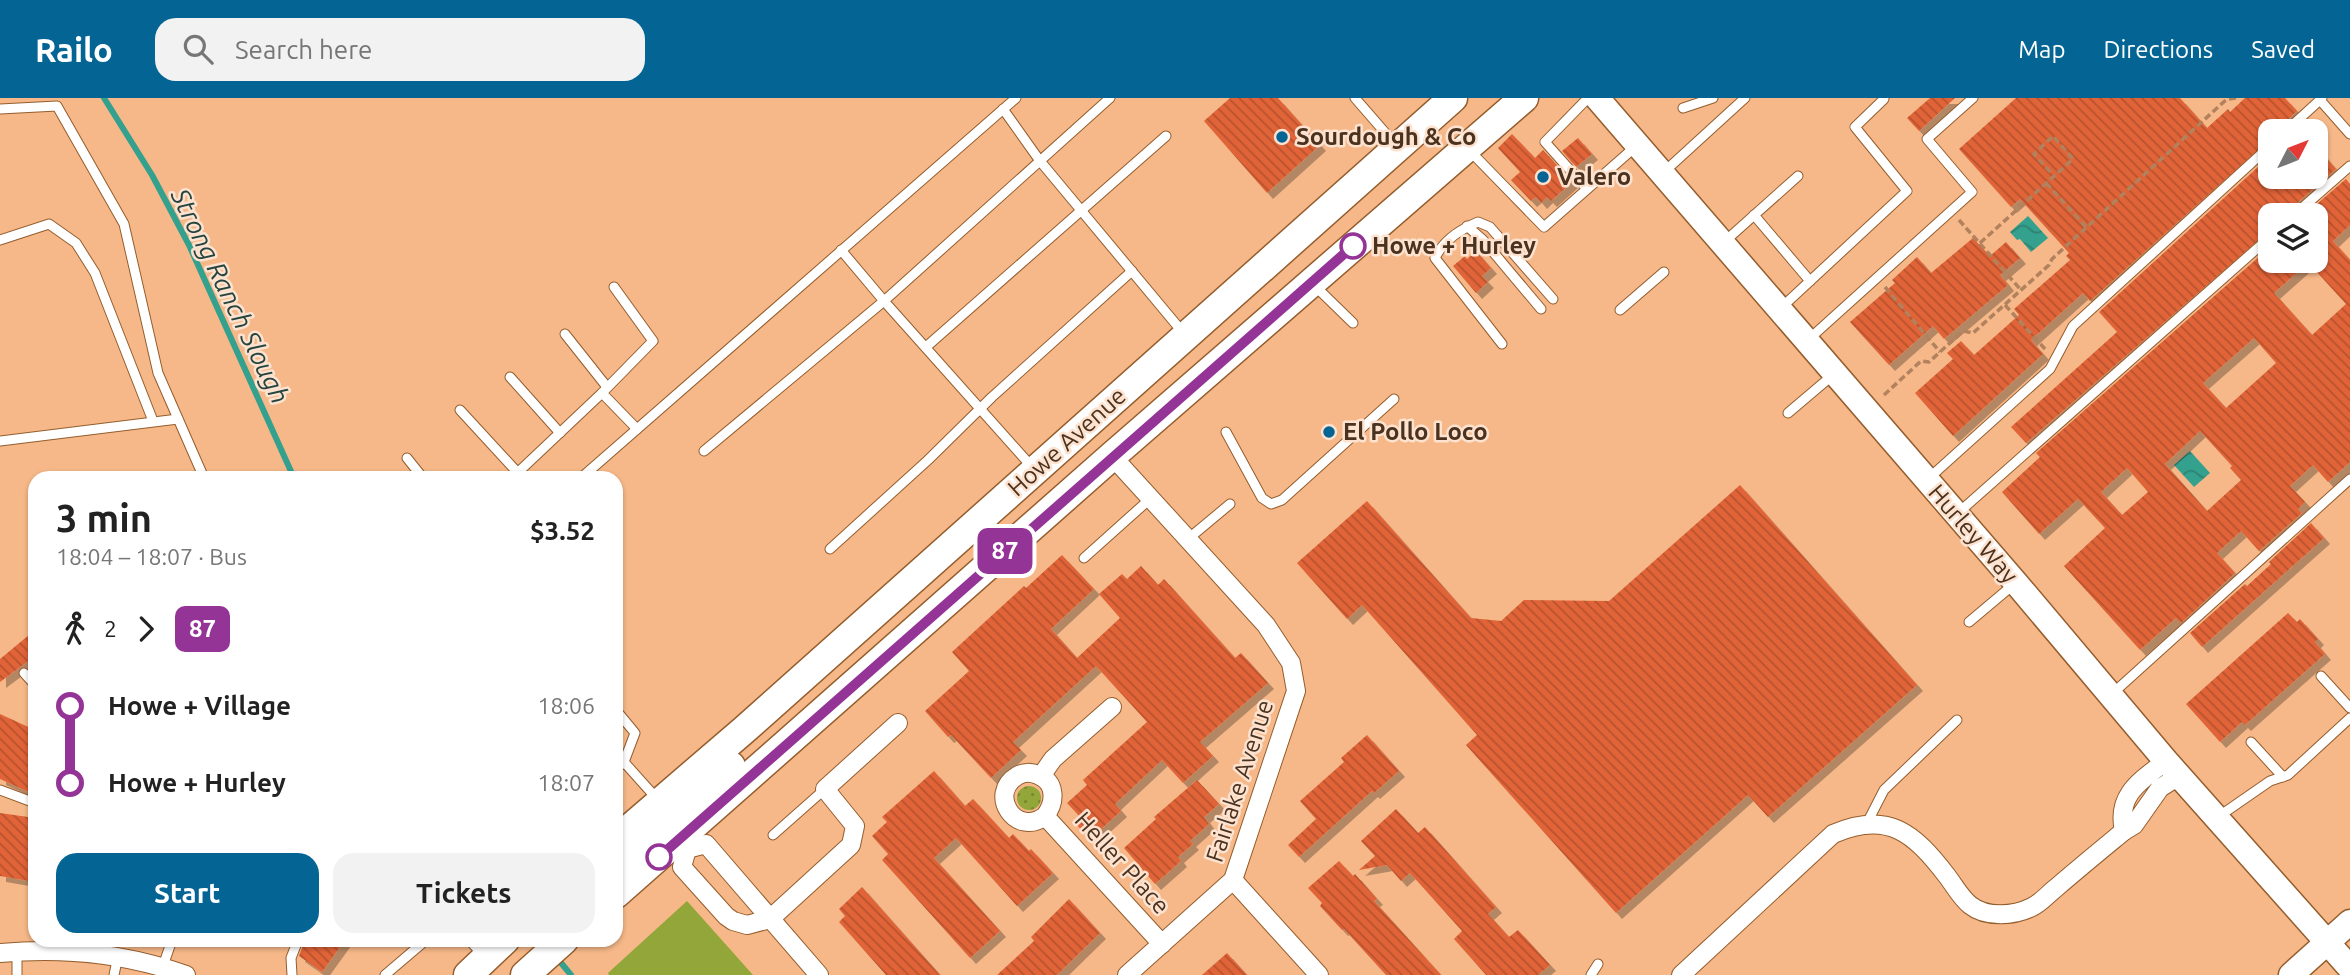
<!DOCTYPE html>
<meta charset="utf-8">
<style>
:root{--surface:#fff;--page:#f2f2f2;--text:#222;--muted:#767676;--accent:#046595}
body{margin:0;font-family:Ubuntu,sans-serif;background:var(--page);color:var(--text);height:100vh;display:flex;flex-direction:column;font-size:26px;white-space:nowrap}
*{box-sizing:border-box;margin:0}
p{font-size:23px;color:var(--muted)}
.icon{flex:none;width:38px;height:38px;fill:none;stroke:currentColor;stroke-width:2;stroke-linecap:round;stroke-linejoin:round}
.map{position:relative;flex:1;overflow:hidden}
.sheet{position:absolute;left:28px;top:373px;width:595px;height:476px;display:flex;flex-direction:column;background:var(--surface);border-radius:21px;box-shadow:0 2px 5px #0004}
.sheet>*{flex:none}
.badge{padding:0 14px;border-radius:10px;font-size:24px;line-height:46px}
.needle{width:46px;rotate:48deg}
.tools{position:absolute;left:2258px;top:21px;display:grid;gap:14px}
.tools a{display:grid;place-items:center;width:70px;height:70px;border-radius:14px;background:var(--surface);box-shadow:0 2px 5px #0004;font-size:35px}
.map>.badge{position:absolute;translate:-50% -50%;box-shadow:0 0 0 4px #fff}
.legs{display:flex;align-items:center;gap:10px;height:77px;padding:0 28px;font-size:23px}
.legs p{margin-inline-start:auto}
.headline{display:flex;align-items:center;justify-content:space-between;height:119px;padding:0 28px}
h1{font-size:38px;font-weight:600;line-height:52px}
.cta{display:flex;gap:14px;margin-top:auto;padding:14px 28px}
.cta a{flex:1;height:80px;border-radius:21px;background:var(--accent);color:#fff;font-size:28px;font-weight:600;line-height:80px;text-align:center}
.cta a+a{background:var(--page);color:var(--text)}
ul{padding:0 28px;list-style:none}
li{display:flex;align-items:center;gap:24px;height:77px;font-size:26px}
li i{display:grid;place-items:center;width:10px;height:100%;margin:0 9px;background:currentColor}
li i::after{content:'';width:18px;height:18px;margin:-9px;border:5px solid;border-radius:50%;background:var(--surface)}
li p{margin-inline-start:auto}
li:first-child i{background:linear-gradient(#0000 50%,currentColor 0)}
li:last-child i{background:linear-gradient(currentColor 50%,#0000 0)}
header{display:flex;align-items:center;gap:42px;box-sizing:border-box;height:98px;padding:0 35px;background:var(--accent);color:#fff}
header strong{font-size:33px}
nav{display:flex;gap:38px;margin-inline-start:auto;font-size:24px}
.search{width:490px;height:63px;background:var(--page);display:flex;align-items:center;gap:18px;box-sizing:border-box;padding:0 24px;border-radius:21px;color:var(--muted);font-size:26px}
.map>svg:first-child{display:block}
</style>
<header>
<strong>Railo</strong>
<div class="search"><svg class="icon" aria-label="search" viewBox="0 0 24 24"><circle cx="10" cy="10" r="6"/><path d="M15 15l6 6"/></svg>Search here</div>
<nav><a>Map</a><a>Directions</a><a>Saved</a></nav>
</header>
<div class="map">
<svg width="2350" height="877" viewBox="0 0 2350 877">
<defs>
<pattern id="garden-dots" width="8" height="8" patternUnits="userSpaceOnUse" patternTransform="scale(1.75)"><rect width="8" height="8" fill="#92a639"/><path d="M2 2h.1M6 6h.1" fill="none" stroke="#79882f" stroke-width="1.8" stroke-linecap="round"/></pattern>
<pattern id="water-waves" width="16" height="10" patternUnits="userSpaceOnUse" patternTransform="scale(1.75)"><rect width="16" height="10" fill="#34a08e"/><path d="M0 5q4-4 8 0t8 0" fill="none" stroke="#2e8373"/></pattern>
<pattern id="building-back-hatch" width="6" height="6" patternUnits="userSpaceOnUse" patternTransform="scale(1.75)"><rect width="6" height="6" fill="#e16337"/><path d="M-1 5l2 2M0 0l6 6M5-1l2 2" fill="none" stroke="#b8522e"/></pattern>
<filter id="shadow"><feDropShadow dx="6" dy="6" stdDeviation="0" flood-color="#0004"/></filter>
</defs>
<rect width="100%" height="100%" fill="#f6b888"/>
<!-- green -->
<polygon fill="#92a639" points="687,803 753,877 609,877 608,875"/>
<!-- garden -->
<circle fill="url(#garden-dots)" cx="1029" cy="700" r="12"/>
<!-- water -->
<g fill="url(#water-waves)">
<polygon points="2028,118 2048,140 2031,154 2020,141 2017,142 2010,134"/>
<polygon points="2190,353 2210,375 2194,389 2174,367"/>
</g>
<g fill="none" stroke-linecap="round" stroke-linejoin="round">
<!-- stream -->
<g stroke="#34a08e" stroke-width="6">
<polyline points="104,0 152,77 189,147 294,380"/>
<polyline points="557,860 571,877"/>
</g>
</g>
<!-- building -->
<g fill="url(#building-back-hatch)" fill-rule="evenodd" filter="url(#shadow)">
<polygon points="1230,0 1278,0 1320,47 1267,95 1204,23"/>
<polygon points="1930,0 1955,0 1919,33 1907,20"/>
<polygon points="2016,0 2180,0 2207,30 2228,11 2230,14 2245,0 2285,0 2297,13 2281,28 2279,33 2270,33 2270,41 2090,203 2083,195 2031,242 2043,256 1953,338 1915,295 1953,261 1947,255 1961,243 1974,257 2019,217 2014,211 2070,162 2066,158 2069,155 2020,101 2011,109 1959,51"/>
<polygon points="1512,36 1535,60 1543,52 1572,84 1551,103 1547,99 1541,105 1536,99 1531,103 1511,82 1520,74 1498,50"/>
<polygon points="1578,40 1592,56 1576,69 1562,53"/>
<polygon points="2315,47 2336,71 2289,112 2287,117 2270,117 2270,132 2026,345 2011,329 2117,234 2099,214 2270,58 2270,79 2315,79"/>
<path d="M2346 81 2350 86V127L2333 143 2350 162V364L2328 384 2313 367 2290 388 2305 404 2298 411 2302 415 2259 453 2241 433 2217 455 2235 475 2181 525 2176 520 2140 552 2064 468 2105 430 2078 401 2039 436 2002 394 2040 359 2036 355 2270 149V163H2310L2274 195 2312 237 2346 206 2315 172V117H2304ZM2254 240 2276 265 2226 310 2203 285ZM2200 333 2232 368 2230 370 2241 382 2207 413 2165 366ZM2127 370 2148 394 2122 417 2101 394Z"/>
<polygon points="1973,140 1990,158 2006,144 2020,160 2000,177 2008,187 1944,241 1933,228 1889,267 1850,224 1895,185 1892,182 1917,159 1931,175"/>
<polygon points="1476,153 1491,170 1482,178 1488,184 1476,195 1453,168 1465,158 1467,161"/>
<polygon points="1740,387 1917,587 1768,719 1748,697 1616,815 1466,647 1477,637 1362,507 1347,521 1297,465 1367,403 1471,520 1501,523 1524,502 1609,503"/>
<polygon points="2311,425 2324,440 2202,549 2190,535 2245,486 2247,488 2271,466 2269,464"/>
<polygon points="1062,457 1094,491 1051,531 1077,560 1120,520 1099,496 1122,476 1127,481 1141,468 1158,487 1164,481 1235,560 1241,555 1268,585 1200,644 1213,658 1183,685 1162,662 1115,706 1121,713 1090,741 1075,725 1081,720 1067,705 1087,687 1083,682 1147,624 1096,568 1013,644 1021,652 991,680 951,637 948,639 925,613 969,573 952,554 1024,488 1026,490"/>
<polygon points="2288,515 2297,524 2300,521 2318,541 2315,544 2325,556 2245,627 2242,624 2220,644 2186,606"/>
<polygon points="35,532 35,558 0,584 0,561"/>
<polygon points="0,616 35,632 35,697 0,681"/>
<polygon points="1367,637 1399,673 1374,695 1372,693 1299,759 1288,747 1316,721 1300,703 1344,664 1341,660"/>
<polygon points="934,673 965,708 973,701 1009,740 1013,736 1029,753 1031,751 1053,775 1017,808 956,740 934,760 1000,833 970,860 882,762 888,756 872,738 887,724 882,719"/>
<polygon points="1197,682 1219,706 1204,719 1209,726 1190,743 1193,746 1178,759 1181,763 1155,786 1124,750 1156,721 1154,719"/>
<polygon points="1396,711 1418,735 1425,729 1496,809 1488,816 1509,839 1518,832 1550,867 1538,877 1486,877 1454,841 1462,833 1410,775 1401,783 1387,767 1359,772 1375,758 1361,743"/>
<polygon points="0,715 35,720 35,784 0,778"/>
<polygon points="1339,763 1353,778 1355,776 1377,801 1374,803 1441,877 1386,877 1344,831 1342,832 1320,808 1322,805 1308,790"/>
<polygon points="862,789 869,797 940,877 886,877 839,824 845,818 839,811"/>
<polygon points="1069,801 1100,835 1057,877 997,877 1034,843 1031,839"/>
<polygon points="305,842 345,842 322,874 299,858"/>
<polygon points="1227,855 1247,877 1202,877"/>
</g>
<g fill="none" stroke-linecap="round" stroke-linejoin="round">
<defs>
<g id="lane">
<polyline points="1355,0 1395,46"/>
<polyline points="2322,0 2320,2 2350,36"/>
<polyline points="1683,10 1713,0"/>
<polyline points="0,11 57,8 124,126 158,275 204,380"/>
<polyline points="1003,11 1040,63 1185,237"/>
<polyline points="2286,33 2320,2"/>
<polyline points="1470,53 1544,129 1635,49"/>
<polyline points="1664,74 1745,0"/>
<polyline points="1587,91 1545,44 1588,0"/>
<polyline points="1754,117 1810,183"/>
<polyline points="2294,117 2350,68"/>
<polyline points="1467,128 1483,142 1541,211"/>
<polyline points="0,142 49,126 76,145 95,175 153,323"/>
<polyline points="1723,145 1798,78"/>
<polyline points="1315,188 1353,225"/>
<polyline points="614,189 653,243 602,295 637,331"/>
<polyline points="1782,209 1907,93 1855,29 1884,1"/>
<polyline points="1620,212 1664,174"/>
<polyline points="565,236 607,289"/>
<polyline points="1808,242 1972,94 1927,41 1973,0"/>
<path d="M1502 246 1435 160C1443 143 1461 131 1478 124L1490 129 1553 201"/>
<polyline points="926,249 1166,38"/>
<polyline points="510,279 560,335"/>
<polyline points="460,312 518,375"/>
<polyline points="1788,315 1834,276"/>
<polyline points="1226,334 1262,400 1271,406 1282,402 1394,301"/>
<polyline points="0,343 178,321"/>
<polyline points="704,353 884,203 841,152"/>
<polyline points="407,360 423,380"/>
<polyline points="1033,370 884,203 1110,0"/>
<polyline points="512,380 602,295"/>
<polyline points="581,380 1016,0"/>
<polyline points="1928,381 2050,271 2073,228 2270,48"/>
<polyline points="1958,415 2270,139"/>
<polyline points="1188,441 1230,406"/>
<polyline points="830,451 928,362 992,299 1132,173"/>
<polyline points="1084,460 1151,400"/>
<polyline points="1969,524 2013,487"/>
<polyline points="24,575 35,587"/>
<polyline points="2321,578 2350,610"/>
<polyline points="2112,596 2350,381"/>
<polyline points="616,612 635,635 624,664"/>
<polyline points="2251,644 2283,679"/>
<polyline points="616,671 624,664 658,702"/>
<polyline points="0,692 35,705"/>
<polyline points="2218,719 2270,683 2288,677 2350,620"/>
<polyline points="1867,725 1884,692 1957,622"/>
<polyline points="773,737 825,691"/>
<polyline points="469,842 484,858"/>
<polyline points="17,853 17,877"/>
<polyline points="163,868 172,842"/>
<polyline points="114,877 118,858"/>
<polyline points="292,877 291,860 298,842"/>
<polyline points="385,877 426,842"/>
<polyline points="1591,877 1598,866"/>
</g>
<g id="street">
<polyline points="1112,358 1266,527 1291,565 1296,593 1233,782 1127,877"/>
<path d="M2166 663C2140 683 2116 697 2124 733L2134 727 2160 690 2179 678"/>
<polyline points="1041,678 1053,661 1112,609"/>
<path d="M1045 718C1016 740 987 696 1017 678 1023 674 1031 674 1038 677 1056 684 1056 704 1045 718L1162 846"/>
<polyline points="687,751 682,769 726,818 733,823 747,827 770,821 851,747 855,728 825,691 898,625"/>
<polyline points="687,751 706,746 819,877"/>
<polyline points="1233,782 1319,877"/>
<path d="M0 855C65 849 125 855 186 877"/>
<path d="M1681 877 1833 736C1888 712 1914 735 1947 778 1954 787 1961 800 1970 807 1986 820 2014 818 2032 809 2041 805 2049 795 2057 789 2079 770 2101 752 2124 733"/>
</g>
<g id="secondary">
<polyline points="1597,0 2016,485 2166,663 2350,870"/>
<polyline points="2291,877 2350,824"/>
</g>
<g id="primary">
<polyline points="616,742 744,632 1453,0"/>
<path d="M678 742C673 732 670 726 676 716L731 668"/>
<polyline points="616,768 652,736 662,713 660,706"/>
<polyline points="616,796 1112,358 1524,0"/>
<polyline points="468,877 505,842"/>
<polyline points="525,877 564,842"/>
</g>
</defs>
<!-- lane casing -->
<use href="#lane" stroke="#945d2d" stroke-width="11"/>
<!-- street casing -->
<use href="#street" stroke="#945d2d" stroke-width="20"/>
<!-- secondary casing -->
<use href="#secondary" stroke="#945d2d" stroke-width="27"/>
<!-- primary casing -->
<use href="#primary" stroke="#945d2d" stroke-width="31"/>
<!-- path -->
<g stroke="#b1825d" stroke-width="3.5" stroke-dasharray="7 3.5" stroke-linecap="butt">
<polyline points="2229,1 2236,0"/>
<polyline points="2046,85 2086,129"/>
<polyline points="1959,122 2021,192"/>
<polyline points="1980,145 2073,61 2053,38 2034,56 2054,78"/>
<polyline points="1885,189 1940,254"/>
<polyline points="2005,207 2046,252"/>
<polyline points="1884,297 1921,263 1929,264 1963,233 1973,235 2049,167 2052,161 2228,0"/>
</g>
<!-- lane -->
<use href="#lane" stroke="#fff" stroke-width="9"/>
<!-- street -->
<use href="#street" stroke="#fff" stroke-width="18"/>
<!-- secondary -->
<use href="#secondary" stroke="#fff" stroke-width="24"/>
<!-- primary -->
<use href="#primary" stroke="#fff" stroke-width="28"/>
</g>
<g fill="none" stroke-linecap="round" stroke-linejoin="round">
<defs>
<polyline id="line-1" points="659,759 1353,148"/>
</defs>
<!-- line-1 casing -->
<use href="#line-1" stroke="#fff" stroke-width="16"/>
<!-- line-1 -->
<use href="#line-1" stroke="#953497" stroke-width="10"/>
</g>
<!-- markers -->
<g fill="#046595" stroke="#fce2cf" stroke-width="2.5">
<circle cx="1282" cy="39" r="7"/>
<circle cx="1543" cy="79" r="7"/>
<circle cx="1329" cy="334" r="7"/>
</g>
<g fill="#fff" stroke="#953497" stroke-width="3.5">
<circle cx="1353" cy="148" r="12"/>
<circle cx="659" cy="759" r="12"/>
</g>
<g text-anchor="middle" stroke-width="5" stroke-linejoin="round" paint-order="stroke">
<!-- poi labels -->
<g font-size="24" font-weight="bold" fill="#4a321e" stroke="#fce2cf" text-anchor="start">
<text x="1296" y="47">Sourdough &amp; Co</text>
<text x="1557" y="87">Valero</text>
<text x="1343" y="342">El Pollo Loco</text>
</g>
<!-- stop labels -->
<g font-size="24" font-weight="bold" fill="#4a321e" stroke="#fce2cf" text-anchor="start">
<text x="1372" y="156">Howe + Hurley</text>
</g>
<!-- street labels -->
<g font-size="24" fill="#4a321e" stroke="#fce2cf">
<text transform="translate(1067 344) rotate(-42)" y="8">Howe Avenue</text>
<text transform="translate(1973 436) rotate(49)" y="8">Hurley Way</text>
<text transform="translate(1240 683) rotate(-72)" y="8">Fairlake Avenue</text>
<text transform="translate(1122 765) rotate(48)" y="8">Heller Place</text>
</g>
<!-- water labels -->
<g font-size="26" font-style="italic" fill="#25443e" stroke="#fce2cf">
<text transform="translate(230 198) rotate(64)" y="9">Strong Ranch Slough</text>
</g>
</g>
</svg>
<div class="tools">
<a><svg class="needle" viewBox="-14 -14 28 28"><path d="M0-13l5 13h-10z" fill="#e53935"/><path d="M0 13l5-13h-10z" fill="#767676"/></svg></a>
<a><svg class="icon" aria-label="layers" viewBox="0 0 24 24"><path d="M12 4l9 5-9 5-9-5zM3 14l9 5 9-5"/></svg></a>
</div>
<b class="badge" style="left:1005px;top:453px;background:#953497;color:#fff">87</b>
<section class="sheet">
<div class="headline"><div><h1>3 min</h1><p>18:04 – 18:07 · Bus</p></div><b>$3.52</b></div>
<div class="legs"><svg class="icon" aria-label="walk" viewBox="0 0 24 24"><circle cx="13" cy="4" r="2"/><path d="M13 8l-2 6 4 7M11 14l-3 7M7 12l3-4h3l4 4"/></svg>2<svg class="icon" aria-label="forward" viewBox="0 0 24 24"><path d="M9 5l7 7-7 7"/></svg><b class="badge" style="background:#953497;color:#fff">87</b></div>
<ul>
<li><i style="color:#953497"></i><b>Howe + Village</b><p>18:06</p></li>
<li><i style="color:#953497"></i><b>Howe + Hurley</b><p>18:07</p></li>
</ul>
<div class="cta"><a>Start</a><a>Tickets</a></div>
</section>
</div>
